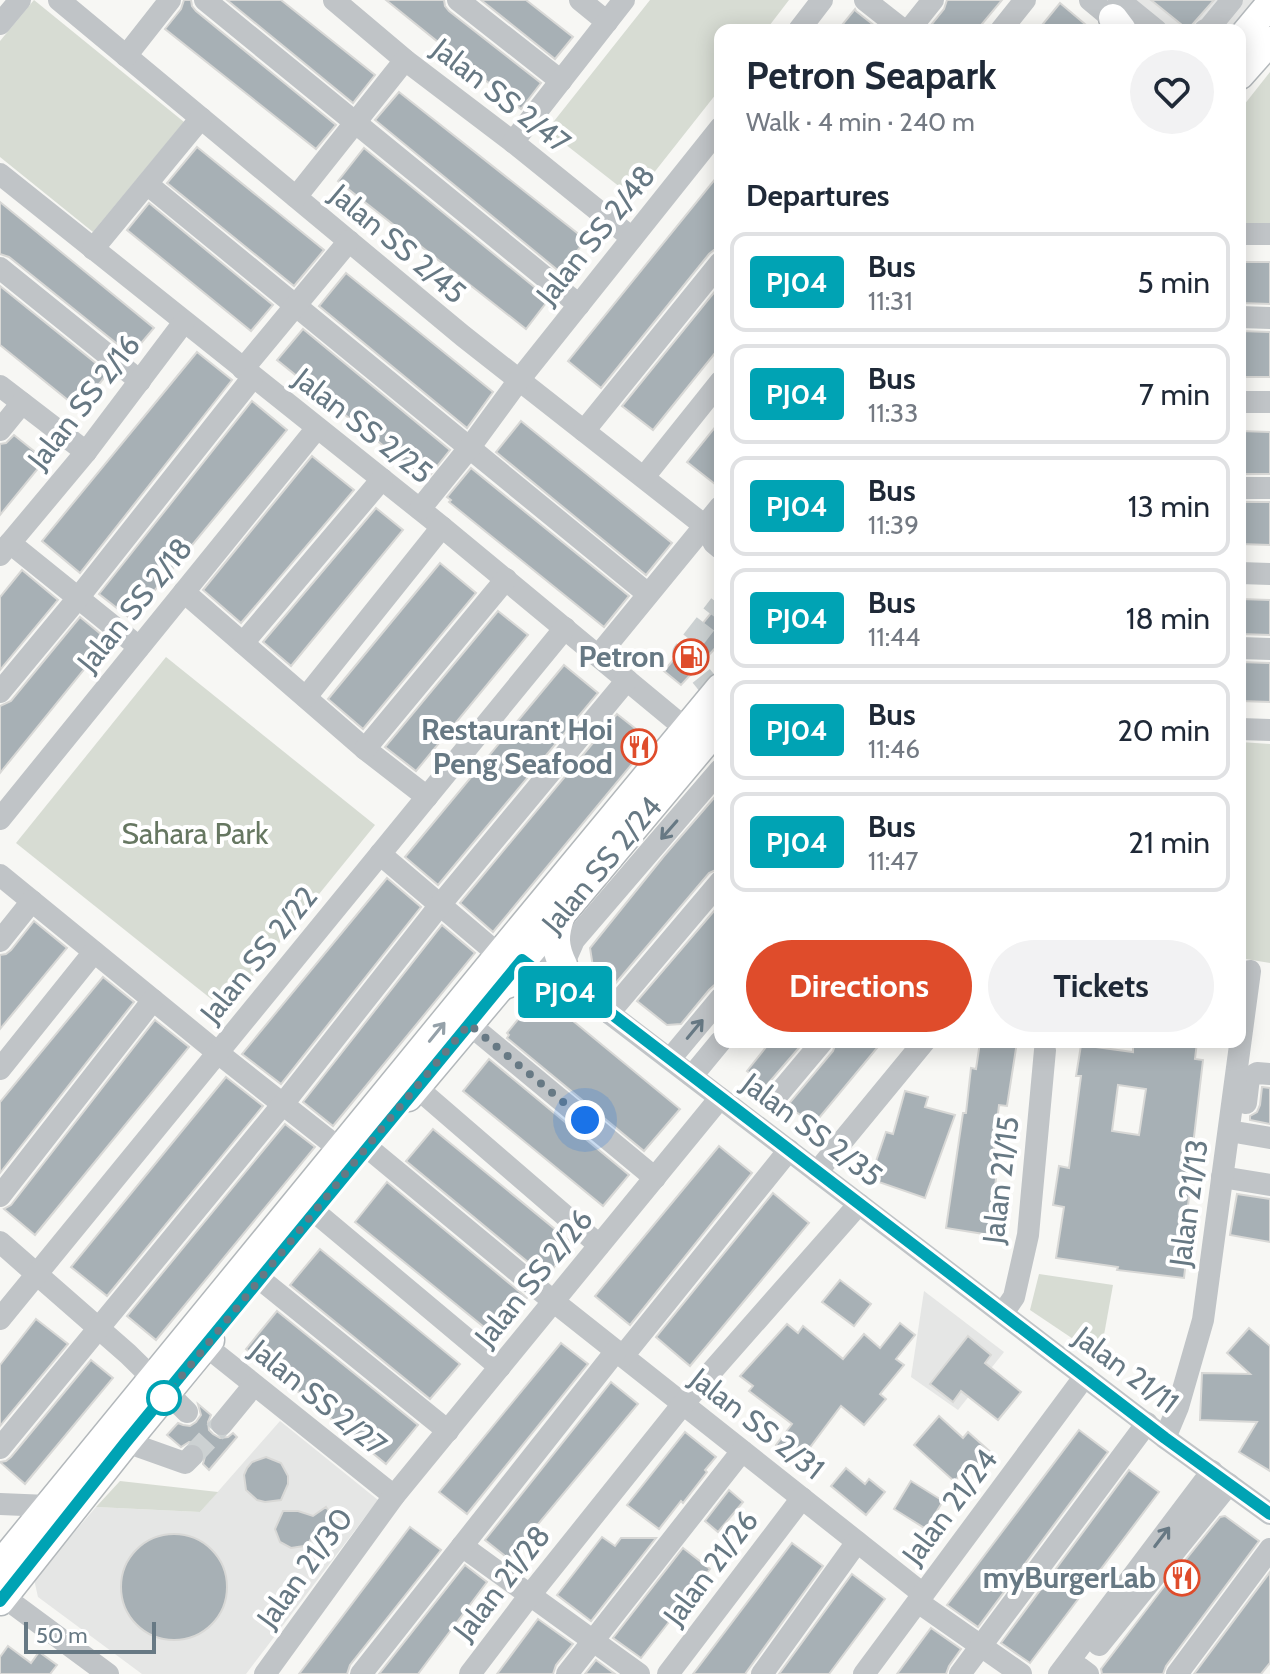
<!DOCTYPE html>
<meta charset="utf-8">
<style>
:root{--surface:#fff;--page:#f2f2f3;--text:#1f2937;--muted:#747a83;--line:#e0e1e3;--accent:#df4c2b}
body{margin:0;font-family:Cabin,sans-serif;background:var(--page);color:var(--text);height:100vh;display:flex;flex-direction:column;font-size:30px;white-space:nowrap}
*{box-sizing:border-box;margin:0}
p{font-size:26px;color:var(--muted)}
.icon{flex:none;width:44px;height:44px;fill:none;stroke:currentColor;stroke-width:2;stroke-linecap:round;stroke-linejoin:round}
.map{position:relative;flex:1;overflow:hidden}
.side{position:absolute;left:714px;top:24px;width:532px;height:1024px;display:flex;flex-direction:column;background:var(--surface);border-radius:16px;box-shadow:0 4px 20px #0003}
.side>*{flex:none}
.badge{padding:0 16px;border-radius:6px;font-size:28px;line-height:52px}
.scale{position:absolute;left:24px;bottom:20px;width:132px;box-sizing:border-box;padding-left:8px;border:4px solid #677984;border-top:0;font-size:22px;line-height:28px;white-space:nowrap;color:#677984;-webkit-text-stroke:6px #fff;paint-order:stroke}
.you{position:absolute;width:40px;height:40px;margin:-20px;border:6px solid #fff;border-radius:50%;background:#1a73e8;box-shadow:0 0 0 12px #1a73e833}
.map>.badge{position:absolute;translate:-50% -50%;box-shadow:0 0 0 4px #fff}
h2{padding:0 32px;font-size:30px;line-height:72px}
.round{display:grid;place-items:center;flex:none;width:84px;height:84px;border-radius:42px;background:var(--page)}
.overview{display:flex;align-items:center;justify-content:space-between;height:136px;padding:0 32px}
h1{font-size:38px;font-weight:800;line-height:60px}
.action{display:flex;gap:16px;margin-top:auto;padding:16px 32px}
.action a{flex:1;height:92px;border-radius:48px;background:var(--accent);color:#fff;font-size:32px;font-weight:800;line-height:92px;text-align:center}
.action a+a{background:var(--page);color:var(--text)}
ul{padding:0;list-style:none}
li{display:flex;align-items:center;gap:24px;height:100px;margin:0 16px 12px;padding:0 16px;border:4px solid var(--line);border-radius:16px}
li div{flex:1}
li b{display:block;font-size:30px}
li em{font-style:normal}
li .badge{min-width:88px;font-weight:700;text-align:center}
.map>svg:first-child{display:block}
</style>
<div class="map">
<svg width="1270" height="1674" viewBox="0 0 1270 1674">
<rect width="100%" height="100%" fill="#f7f7f4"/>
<!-- built -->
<g fill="#e5e6e5">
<polygon points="1134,0 1259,0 1234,30 1170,30"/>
<polygon points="924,1291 1004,1352 958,1410 911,1377"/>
<polygon points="280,1421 378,1500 246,1674 142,1674 38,1597 34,1579 96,1507 200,1512"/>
</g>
<!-- green -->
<g fill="#d7dcd3">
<polygon points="34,0 184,122 93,232 0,157 0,41"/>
<polygon points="650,0 789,0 766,30 720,30 720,89 634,198 547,130"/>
<polygon points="1270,72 1270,228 1240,228 1240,110"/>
<polygon points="166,657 375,825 225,1010 16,843"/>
<polygon points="1240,742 1270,744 1270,963 1240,958"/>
<polygon points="1039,1274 1113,1285 1100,1357 1030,1310"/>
<polygon points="120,1481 218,1492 200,1512 96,1507"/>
</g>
<!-- building -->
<g fill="#a7b0b5" stroke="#d8d8d6" stroke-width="2" fill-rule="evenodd">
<polygon points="184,0 191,0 192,6 196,11 336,125 316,149 165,29 181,9"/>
<polygon points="227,0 281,0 375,75 353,103"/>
<polygon points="386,0 444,0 445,6 449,11 541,83 521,109"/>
<polygon points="481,0 526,0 573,37 555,59"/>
<polygon points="947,0 1002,0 977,30 927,30 944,9"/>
<polygon points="1151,0 1214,0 1192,25 1182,25"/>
<polygon points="1060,3 1092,30 1038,30"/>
<polygon points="855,9 856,11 880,30 838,30"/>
<polygon points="399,92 586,240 560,272 375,120"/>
<polygon points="197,147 324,250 294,286 167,183"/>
<polygon points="364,148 549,299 526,329 338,181"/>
<polygon points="720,173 720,249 714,250 709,254 601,388 568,361"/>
<polygon points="0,202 154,328 131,355 9,257 0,254"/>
<polygon points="149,203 273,305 251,331 127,230"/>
<polygon points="1240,262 1270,262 1270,304 1240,303"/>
<polygon points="346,273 493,392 467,428 319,306"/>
<polygon points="720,285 720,347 653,430 622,406"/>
<polygon points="0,286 108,373 79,409 0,345"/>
<polygon points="303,329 450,450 426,480 277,360"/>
<polygon points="1240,331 1270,332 1270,377 1240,377"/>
<polygon points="197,352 232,380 80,573 42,541"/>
<polygon points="252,401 287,430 131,619 99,594"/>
<polygon points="521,421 672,543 646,575 496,452"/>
<polygon points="720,421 720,488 687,462"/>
<polygon points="1240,431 1270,432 1270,474 1240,474"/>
<polygon points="14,435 45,460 0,515 0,444 6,443"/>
<polygon points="312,456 354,490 241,623 203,590"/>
<polygon points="471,468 629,596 604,627 449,502 451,500 447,497"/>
<polygon points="1240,502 1270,502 1270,545 1240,544"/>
<polygon points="376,508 403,530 291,666 263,642"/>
<polygon points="440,563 476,593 363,729 328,699"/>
<polygon points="22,570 58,600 0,670 0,597"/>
<polygon points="1240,599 1270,600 1270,635 1240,634"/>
<polygon points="720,602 720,643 681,685 664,671"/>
<polygon points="498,611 528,635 416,771 385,747"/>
<polygon points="80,617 108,640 0,773 0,706 11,701"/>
<polygon points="1240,662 1270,663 1270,702 1240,701"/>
<polygon points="564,665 598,693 438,885 405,857"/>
<polygon points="617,714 651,741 493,932 460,903"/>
<polygon points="720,791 720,868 709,873 615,984 593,967 590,948 664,856"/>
<polygon points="387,878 421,907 281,1084 242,1054"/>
<polygon points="720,904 720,980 709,990 681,1024 667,1025 637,1001"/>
<polygon points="34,921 67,948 0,1029 0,955 6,954 11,950"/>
<polygon points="442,925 475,953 333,1126 303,1102"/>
<polygon points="103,977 134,1002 0,1173 0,1102"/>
<polygon points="537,996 544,997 680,1109 644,1151 507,1038 509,1035 507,1033"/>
<polygon points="155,1020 189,1047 35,1235 4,1209 11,1205"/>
<polygon points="770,1042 804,1042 766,1086 747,1071"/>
<polygon points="836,1042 882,1042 814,1124 787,1106 833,1051"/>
<polygon points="980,1042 1017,1042 1007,1106 999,1105 993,1158 998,1159 990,1235 946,1228 963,1113 966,1113 971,1068 976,1069"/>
<path d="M1133 1042H1197L1195 1059 1203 1060 1188 1188H1190L1185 1233 1189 1234 1184 1278 1117 1270 1118 1267 1056 1258 1064 1207 1053 1205 1059 1166 1069 1168 1081 1076H1076L1081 1045 1133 1052ZM1118 1085 1146 1089 1139 1135 1112 1131Z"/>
<polygon points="489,1059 629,1175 603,1206 463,1091"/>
<polygon points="226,1077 263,1106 107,1296 71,1267"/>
<polygon points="1262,1087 1270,1088 1270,1124 1250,1120 1250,1116 1257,1112 1260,1105"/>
<polygon points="905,1091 928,1097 925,1107 955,1115 925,1198 870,1179 886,1132 893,1134"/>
<polygon points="285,1124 315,1147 156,1340 127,1316"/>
<polygon points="433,1129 573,1244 546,1277 406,1161"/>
<polygon points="719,1146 752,1173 630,1325 595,1296"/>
<polygon points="387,1182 527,1298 495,1336 355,1222"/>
<polygon points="773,1193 809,1223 690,1366 656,1337"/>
<polygon points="1237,1194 1270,1199 1270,1242 1230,1235"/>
<polygon points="320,1249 460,1364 430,1399 290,1285"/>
<polygon points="840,1280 871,1304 854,1326 822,1302"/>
<polygon points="277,1311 418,1425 386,1464 246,1349"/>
<polygon points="36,1319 68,1344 0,1426 0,1365"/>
<polygon points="900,1323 915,1335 896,1359 904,1365 880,1394 886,1399 864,1425 841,1406 799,1462 776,1445 792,1424 749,1391 753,1386 740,1376 787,1324 798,1333 803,1326 843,1359 864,1334 880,1348"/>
<polygon points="1249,1328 1270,1346 1270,1471 1239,1452 1257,1422 1200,1420 1202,1373 1250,1374 1227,1353"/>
<polygon points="968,1336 991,1355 985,1363 1021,1392 998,1420 961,1391 953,1402 930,1384"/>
<polygon points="561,1343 588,1364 467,1514 439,1492"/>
<polygon points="91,1360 113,1378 25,1484 0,1462 6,1461 11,1457"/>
<polygon points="611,1382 638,1404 509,1559 485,1540"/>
<polygon points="198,1404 211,1415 208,1422 209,1430 213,1434 220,1438 228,1437 233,1433 237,1437 209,1470 203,1464 206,1453 201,1446 196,1443 189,1442 181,1447 167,1435 178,1423 183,1425 190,1426 196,1422 201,1415"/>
<polygon points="939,1416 963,1438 968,1432 994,1455 976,1475 965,1465 955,1482 914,1445"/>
<polygon points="1079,1430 1108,1452 978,1627 947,1605"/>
<polygon points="685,1432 716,1457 705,1470 707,1472 683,1503 681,1501 659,1529 627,1505"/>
<polygon points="266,1457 281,1463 288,1476 288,1484 281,1500 265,1502 257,1500 246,1490 244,1475 247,1468 252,1462"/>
<polygon points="846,1468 865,1484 869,1479 885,1492 866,1515 831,1486"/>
<polygon points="1129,1470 1159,1492 1030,1663 1001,1643"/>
<polygon points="911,1481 943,1501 926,1529 894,1509"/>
<polygon points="729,1490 743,1502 718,1532 705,1521"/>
<polygon points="326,1507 335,1520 314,1534 309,1542 304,1546 291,1548 280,1542 275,1529 283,1511 298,1511 313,1516"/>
<polygon points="1225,1516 1259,1541 1166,1666 1163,1674 1102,1674 1101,1669 1166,1584 1220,1517"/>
<polygon points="410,1527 441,1550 350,1665 347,1674 299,1674"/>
<circle cx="174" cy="1587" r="53"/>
<polygon points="602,1537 615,1546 621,1538 656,1538 591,1621 557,1595"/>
<polygon points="792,1543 823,1566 745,1674 693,1674"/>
<polygon points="683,1548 710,1569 641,1658 613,1638"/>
<polygon points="465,1565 487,1582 418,1674 379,1674"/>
<polygon points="1270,1572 1270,1663 1261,1674 1194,1674"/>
<polygon points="852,1574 885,1599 829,1674 779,1674"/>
<polygon points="538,1619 573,1644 556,1665 553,1674 497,1674"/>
<polygon points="931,1628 961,1649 949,1666 946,1674 897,1674"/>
<polygon points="8,1646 31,1663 39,1652 57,1665 50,1674 0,1674 0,1657"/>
<polygon points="596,1660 615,1674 585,1674"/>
</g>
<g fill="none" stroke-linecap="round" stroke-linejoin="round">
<!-- minor-tunnel -->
<g stroke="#ccd1d2" stroke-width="22" stroke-dasharray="22 11" stroke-linecap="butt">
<polyline points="715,693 683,653 720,605"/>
<polyline points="192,1456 222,1424"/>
</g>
<defs>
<g id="major">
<polyline points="1113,18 1122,30"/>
<polyline points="1240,40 1270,4"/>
<polyline points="1240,75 1270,41"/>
<path d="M561 915C554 935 554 946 563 965"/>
<path d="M498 988C512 980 532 978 548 980"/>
<polyline points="408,1097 720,725"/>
<polyline points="0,1565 499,955 720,688"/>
<polyline points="0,1601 126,1442 210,1340"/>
</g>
</defs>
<!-- major casing -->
<use href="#major" stroke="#b3b8bb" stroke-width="31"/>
<!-- minor -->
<g stroke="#c0c4c7" stroke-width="22">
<polyline points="59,0 463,336 705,526 714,543 720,548"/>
<polyline points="205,0 579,305"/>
<polyline points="334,0 405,60 513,142 632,238"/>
<polyline points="458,0 561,81"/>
<polyline points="580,0 607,22"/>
<polyline points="865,0 903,30"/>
<polyline points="1090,0 1125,29"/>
<polyline points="1119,0 1156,30"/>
<polyline points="0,24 20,0"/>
<polyline points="799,30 822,0"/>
<polyline points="909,30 933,0"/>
<polyline points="1001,30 1025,0"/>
<polyline points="1205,30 1209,28 1232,0"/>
<polyline points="126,56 170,0"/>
<polyline points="513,142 624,0"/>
<polyline points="0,174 442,527 686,729"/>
<polyline points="147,184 648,594"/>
<polyline points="296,197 405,60"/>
<polyline points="1240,234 1270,234"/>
<polyline points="93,249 201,118"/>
<polyline points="0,268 140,381"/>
<polyline points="1240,317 1270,318"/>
<polyline points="243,369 349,241"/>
<polyline points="0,386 86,452"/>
<polyline points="1240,402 1270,402"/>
<polyline points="0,430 22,403"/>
<polyline points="584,431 720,263"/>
<polyline points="644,477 720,382"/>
<polyline points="1240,488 1270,488"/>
<polyline points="420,509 470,447 519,380 720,128"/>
<polyline points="10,543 139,647"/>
<polyline points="0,555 86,452 184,322"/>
<polyline points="1240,573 1270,574"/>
<polyline points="184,592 365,749 427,797"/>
<polyline points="243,643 382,479"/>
<polyline points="1240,648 1270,649"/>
<polyline points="598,656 720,507"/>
<polyline points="0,692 78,598 253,377"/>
<polyline points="306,697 442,527"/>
<polyline points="1240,729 1270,730"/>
<polyline points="365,749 506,579"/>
<polyline points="0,819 317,428"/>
<polyline points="380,854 499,955"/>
<polyline points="0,875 218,1053 341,1150"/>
<polyline points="0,941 32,901"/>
<polyline points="551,956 600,996 604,1008 609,1013 1165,1438 1270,1514"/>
<polyline points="563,965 574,940 720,770"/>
<polyline points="537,972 587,1009 604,1008"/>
<polyline points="609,1013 720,882"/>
<polyline points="469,1024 655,1178"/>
<polyline points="670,1059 720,999"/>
<polyline points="0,1069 94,952"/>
<polyline points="692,1076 720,1042"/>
<polyline points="416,1087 599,1245"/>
<polyline points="775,1098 822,1042"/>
<polyline points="1246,1103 1249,1078 1257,1073 1270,1074"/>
<polyline points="1241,1133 1270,1138"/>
<polyline points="367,1147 553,1301 923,1594"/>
<polyline points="817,1172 924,1042"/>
<polyline points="1222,1177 1270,1185"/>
<polyline points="0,1196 153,1000"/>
<polyline points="315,1212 500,1367"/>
<polyline points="0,1242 128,1354 187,1412"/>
<polyline points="260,1279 448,1431"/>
<polyline points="1003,1313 1014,1297 1028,1235 1045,1050"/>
<polyline points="0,1319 565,628"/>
<polyline points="206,1346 394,1496"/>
<polyline points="623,1356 789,1150"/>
<polyline points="222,1424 254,1385"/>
<polyline points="1165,1438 1178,1407 1203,1320 1250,971"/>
<polyline points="126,1442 185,1463 192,1456"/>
<polyline points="0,1448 283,1104 440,905 627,680"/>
<polyline points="0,1504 48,1506"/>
<polyline points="462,1546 639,1674"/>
<polyline points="4,1597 108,1674"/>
<polyline points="918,1602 1021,1674"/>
<polyline points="1099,1645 1229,1484"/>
<polyline points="1080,1668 1088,1674"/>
<polyline points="265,1674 394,1496 720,1098"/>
<polyline points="361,1674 616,1351"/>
<polyline points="470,1674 530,1595 683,1404 859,1204"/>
<polyline points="567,1674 742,1451"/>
<polyline points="668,1674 802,1498"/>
<polyline points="762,1674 857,1542"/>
<polyline points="864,1674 1085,1376"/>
<polyline points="960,1674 1147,1423"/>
<polyline points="1059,1674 1212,1471"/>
<polyline points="1177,1674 1270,1549"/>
</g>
<!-- major -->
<use href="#major" stroke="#fff" stroke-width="28"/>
</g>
<!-- one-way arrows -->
<defs><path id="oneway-shaft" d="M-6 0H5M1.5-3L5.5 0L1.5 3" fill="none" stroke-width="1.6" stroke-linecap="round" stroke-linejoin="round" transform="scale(2)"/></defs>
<g stroke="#677984">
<use href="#oneway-shaft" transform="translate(669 830) rotate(131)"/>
<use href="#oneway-shaft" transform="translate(695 1029) rotate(-50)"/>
<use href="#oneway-shaft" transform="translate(1162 1537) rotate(-53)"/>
</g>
<use stroke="#95a1a9" href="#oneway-shaft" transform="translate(437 1032) rotate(-51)"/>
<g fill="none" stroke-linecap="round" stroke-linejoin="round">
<defs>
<polyline id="line" points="0,1601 126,1442 522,960 587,1009 604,1008 1165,1438 1270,1514"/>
</defs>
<!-- line casing -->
<use href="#line" stroke="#fff" stroke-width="18"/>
<!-- line -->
<use href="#line" stroke="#00a3b4" stroke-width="12"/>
<!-- walk -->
<polyline stroke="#677984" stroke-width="8" stroke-dasharray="0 14.4" points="164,1398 383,1127 469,1024 585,1120"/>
</g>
<!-- icons -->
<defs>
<symbol id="fuel-ring" viewBox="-11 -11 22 22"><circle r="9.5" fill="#fff" stroke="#df4c2b" stroke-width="1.5"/><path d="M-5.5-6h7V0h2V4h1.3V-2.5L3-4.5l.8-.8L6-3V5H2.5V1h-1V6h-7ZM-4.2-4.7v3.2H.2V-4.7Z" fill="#df4c2b"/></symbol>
<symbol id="restaurant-ring" viewBox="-11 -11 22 22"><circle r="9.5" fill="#fff" stroke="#df4c2b" stroke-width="1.5"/><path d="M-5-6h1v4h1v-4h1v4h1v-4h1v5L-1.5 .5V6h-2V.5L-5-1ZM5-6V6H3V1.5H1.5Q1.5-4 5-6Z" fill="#df4c2b"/></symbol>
</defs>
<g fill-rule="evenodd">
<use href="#fuel-ring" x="671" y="637" width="40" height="40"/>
<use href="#restaurant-ring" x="619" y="727" width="40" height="40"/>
<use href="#restaurant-ring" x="1162" y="1558" width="40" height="40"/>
</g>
<!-- markers -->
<circle fill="#fff" stroke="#00a3b4" stroke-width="4" cx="164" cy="1398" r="16"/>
<g text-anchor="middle" stroke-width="8" stroke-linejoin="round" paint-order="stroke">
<!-- street labels -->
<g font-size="30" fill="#677984" stroke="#fff">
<text transform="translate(501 96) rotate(38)" y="10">Jalan SS 2/47</text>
<text transform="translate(596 235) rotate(-51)" y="10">Jalan SS 2/48</text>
<text transform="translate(398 244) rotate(40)" y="10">Jalan SS 2/45</text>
<text transform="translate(84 402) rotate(-52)" y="10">Jalan SS 2/16</text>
<text transform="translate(363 426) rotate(38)" y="10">Jalan SS 2/25</text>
<text transform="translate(135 605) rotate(-51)" y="10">Jalan SS 2/18</text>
<text transform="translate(602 865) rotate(-50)" y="10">Jalan SS 2/24</text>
<text transform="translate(259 955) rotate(-51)" y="10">Jalan SS 2/22</text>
<text transform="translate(812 1130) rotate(37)" y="10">Jalan SS 2/35</text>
<text transform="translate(1001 1180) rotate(-83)" y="10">Jalan 21/15</text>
<text transform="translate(1189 1203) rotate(-82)" y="10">Jalan 21/13</text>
<text transform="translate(534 1278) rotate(-51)" y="10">Jalan SS 2/26</text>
<text transform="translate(1126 1370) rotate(37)" y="10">Jalan 21/11</text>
<text transform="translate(318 1398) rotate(39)" y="10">Jalan SS 2/27</text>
<text transform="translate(757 1424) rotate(38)" y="10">Jalan SS 2/31</text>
<text transform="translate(950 1507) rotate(-53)" y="10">Jalan 21/24</text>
<text transform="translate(305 1568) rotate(-54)" y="10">Jalan 21/30</text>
<text transform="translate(711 1568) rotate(-53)" y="10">Jalan 21/26</text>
<text transform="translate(502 1583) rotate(-52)" y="10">Jalan 21/28</text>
</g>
<!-- poi labels -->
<g font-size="30" font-weight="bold" fill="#677984" stroke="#fff" text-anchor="end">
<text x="665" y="667">Petron</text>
<text x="613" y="740">Restaurant Hoi<tspan x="613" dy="34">Peng Seafood</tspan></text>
<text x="1156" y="1588">myBurgerLab</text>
</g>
<!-- park labels -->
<g font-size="30" fill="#667761" stroke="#fff">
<text x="195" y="844">Sahara Park</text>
</g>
</g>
</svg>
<div class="scale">50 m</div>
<div class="you" style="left:585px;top:1120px"></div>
<b class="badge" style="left:565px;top:992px;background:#00a3b4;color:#fff">PJ04</b>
<section class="side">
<div class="overview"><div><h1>Petron Seapark</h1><p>Walk · 4 min · 240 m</p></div><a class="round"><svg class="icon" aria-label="heart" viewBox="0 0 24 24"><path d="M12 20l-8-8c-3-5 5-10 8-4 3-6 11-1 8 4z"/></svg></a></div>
<h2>Departures</h2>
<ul>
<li><span class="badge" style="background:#00a3b4;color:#fff">PJ04</span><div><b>Bus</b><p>11:31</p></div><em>5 min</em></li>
<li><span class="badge" style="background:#00a3b4;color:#fff">PJ04</span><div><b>Bus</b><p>11:33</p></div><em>7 min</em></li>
<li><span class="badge" style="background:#00a3b4;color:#fff">PJ04</span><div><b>Bus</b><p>11:39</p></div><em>13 min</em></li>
<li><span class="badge" style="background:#00a3b4;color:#fff">PJ04</span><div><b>Bus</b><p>11:44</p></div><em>18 min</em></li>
<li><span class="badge" style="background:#00a3b4;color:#fff">PJ04</span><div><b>Bus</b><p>11:46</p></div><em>20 min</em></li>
<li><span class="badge" style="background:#00a3b4;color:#fff">PJ04</span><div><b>Bus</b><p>11:47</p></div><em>21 min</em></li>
</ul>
<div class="action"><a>Directions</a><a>Tickets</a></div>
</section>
</div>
